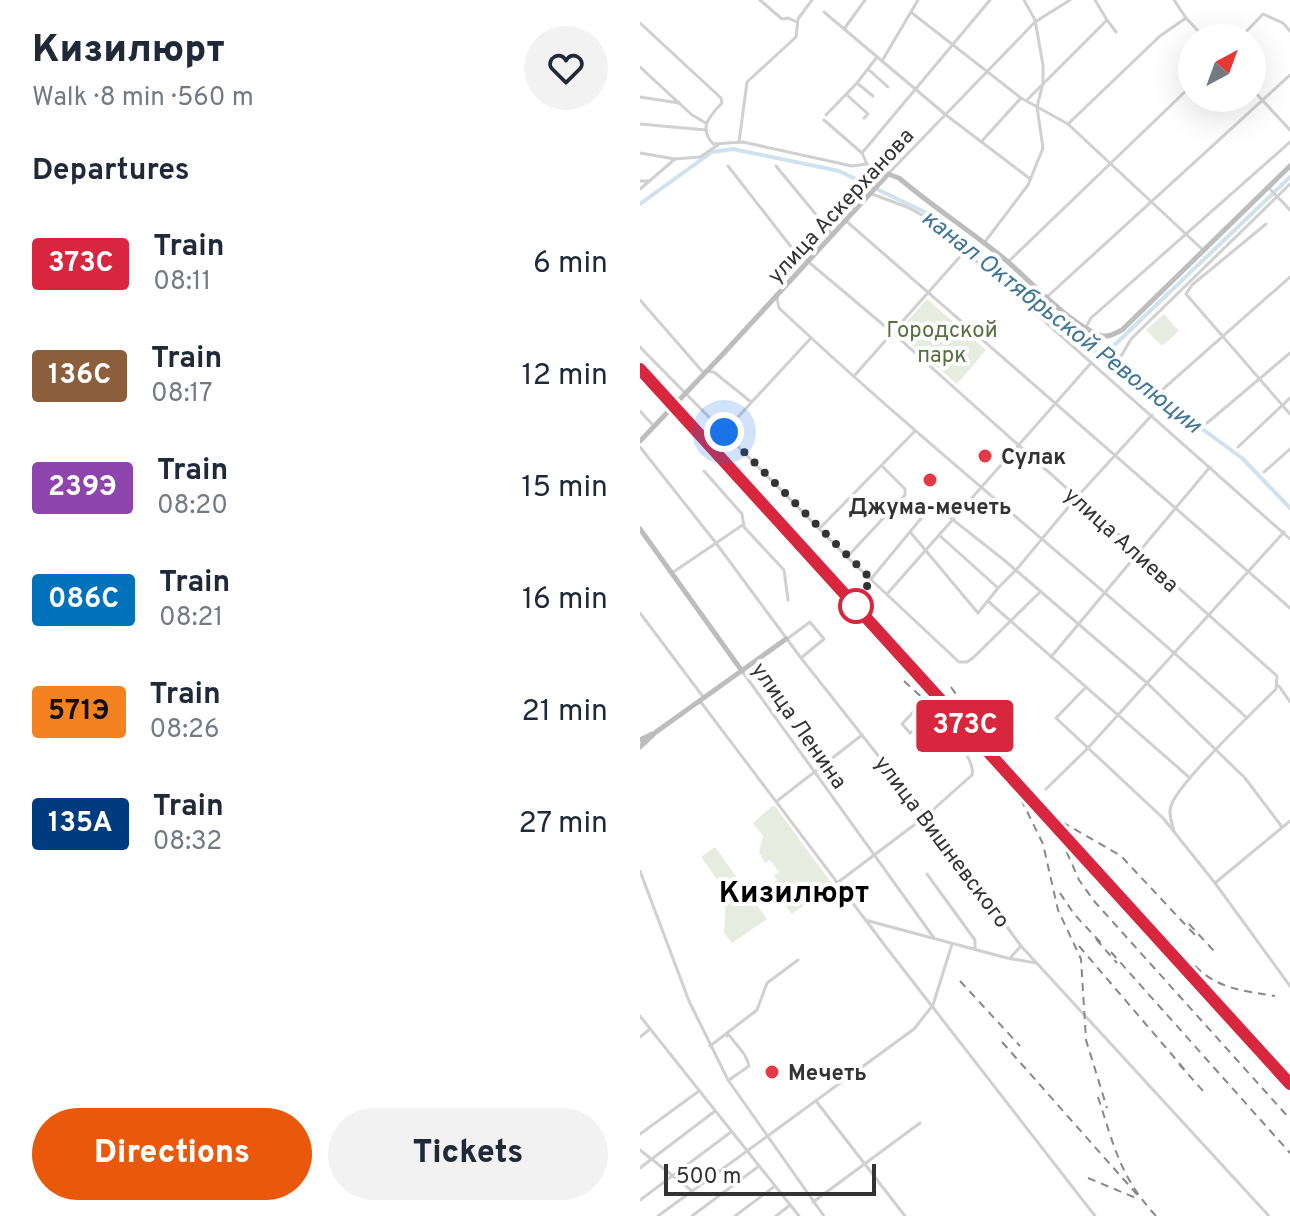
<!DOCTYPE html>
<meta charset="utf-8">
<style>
:root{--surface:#fff;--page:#f2f2f3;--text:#1f2937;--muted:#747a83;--accent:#ea580c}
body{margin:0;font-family:Overpass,sans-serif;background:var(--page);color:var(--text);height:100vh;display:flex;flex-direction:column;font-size:30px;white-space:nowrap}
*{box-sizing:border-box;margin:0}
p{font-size:26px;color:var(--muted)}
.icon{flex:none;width:44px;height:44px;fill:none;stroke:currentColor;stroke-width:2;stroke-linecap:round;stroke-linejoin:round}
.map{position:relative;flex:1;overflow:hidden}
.drawer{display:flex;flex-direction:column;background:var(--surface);width:640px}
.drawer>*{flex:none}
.badge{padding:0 16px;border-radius:6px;font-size:28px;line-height:52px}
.needle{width:52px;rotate:41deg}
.tools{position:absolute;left:538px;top:24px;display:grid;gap:16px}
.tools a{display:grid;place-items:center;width:88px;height:88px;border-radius:50%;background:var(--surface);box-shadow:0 8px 32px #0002;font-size:40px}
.scale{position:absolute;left:24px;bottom:20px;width:212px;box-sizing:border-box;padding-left:8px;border:4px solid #333;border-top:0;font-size:22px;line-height:28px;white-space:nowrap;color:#333;-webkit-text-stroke:6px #fff;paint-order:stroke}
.you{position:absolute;width:40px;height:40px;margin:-20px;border:6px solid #fff;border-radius:50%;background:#1a73e8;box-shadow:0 0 0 12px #1a73e833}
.map>.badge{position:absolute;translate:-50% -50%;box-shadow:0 0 0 4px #fff}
h2{padding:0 32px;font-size:30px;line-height:72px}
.round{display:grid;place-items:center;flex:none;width:84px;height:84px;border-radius:42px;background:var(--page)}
.overview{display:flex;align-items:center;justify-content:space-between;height:136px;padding:0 32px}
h1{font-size:38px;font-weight:800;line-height:60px}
.action{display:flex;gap:16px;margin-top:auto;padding:16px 32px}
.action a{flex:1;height:92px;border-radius:48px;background:var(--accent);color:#fff;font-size:32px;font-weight:800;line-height:92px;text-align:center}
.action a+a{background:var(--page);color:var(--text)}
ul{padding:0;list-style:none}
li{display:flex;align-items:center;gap:24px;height:112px;padding:0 32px}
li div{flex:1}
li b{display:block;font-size:30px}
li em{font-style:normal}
li .badge{min-width:88px;font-weight:700;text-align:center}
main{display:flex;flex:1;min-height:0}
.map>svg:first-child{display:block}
</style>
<main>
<section class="drawer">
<div class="overview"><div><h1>Кизилюрт</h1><p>Walk · 8 min · 560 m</p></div><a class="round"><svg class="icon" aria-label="heart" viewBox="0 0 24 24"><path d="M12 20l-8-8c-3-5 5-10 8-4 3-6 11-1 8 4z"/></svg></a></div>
<h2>Departures</h2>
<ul>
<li><span class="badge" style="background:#d7263d;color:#fff">373C</span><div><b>Train</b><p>08:11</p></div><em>6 min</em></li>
<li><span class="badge" style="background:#8b5e3c;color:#fff">136С</span><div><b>Train</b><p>08:17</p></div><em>12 min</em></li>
<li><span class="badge" style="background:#8e44ad;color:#fff">239Э</span><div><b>Train</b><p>08:20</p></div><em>15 min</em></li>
<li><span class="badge" style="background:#0072bc;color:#fff">086С</span><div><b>Train</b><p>08:21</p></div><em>16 min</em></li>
<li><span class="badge" style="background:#f58220;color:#111">571Э</span><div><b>Train</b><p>08:26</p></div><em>21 min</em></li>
<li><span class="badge" style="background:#003b80;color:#fff">135А</span><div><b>Train</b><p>08:32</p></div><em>27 min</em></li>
</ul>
<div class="action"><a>Directions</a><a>Tickets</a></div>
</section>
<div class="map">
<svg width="650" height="1216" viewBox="0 0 650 1216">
<rect width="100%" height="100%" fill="#fff"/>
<!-- green -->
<g fill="#e6ecdf">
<polygon points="287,299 346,350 317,384 258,332"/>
<polygon points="524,314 539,331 522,346 506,330"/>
<polygon points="132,806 135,806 192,884 152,914 129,886 137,880 134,876 139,872 130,860 125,863 119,852 123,836 113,823"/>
<path d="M75 847 127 919 92 943 84 933C87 889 87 893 61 857Z"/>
</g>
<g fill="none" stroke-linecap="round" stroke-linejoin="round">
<!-- canal -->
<g stroke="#cfe2ee" stroke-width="4">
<polyline points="0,204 72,152 93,149 199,171 289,214 421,326 602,458 650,508"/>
<polyline points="462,357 650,177"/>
</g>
<!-- street -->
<g stroke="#d0d0d0" stroke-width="3">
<polyline points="120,0 142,19 148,18 157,22"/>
<polyline points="534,0 546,18 565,38"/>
<polyline points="184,12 306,115 389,178"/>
<polyline points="272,13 381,98 428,124 563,250"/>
<polyline points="467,20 476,32"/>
<path d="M0 23 81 98 82 103C70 116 58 127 73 144L103 142 212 166 227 164"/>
<polyline points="204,29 225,0"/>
<polyline points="600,38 623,14 643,23 650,31"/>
<polyline points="242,61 278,0"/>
<polyline points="0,67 52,115 66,123"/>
<polyline points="228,69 248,87"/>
<polyline points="217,83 233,96"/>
<polyline points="612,89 650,130"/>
<polyline points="207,95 228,114 224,118"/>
<polyline points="0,97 39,103"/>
<polyline points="387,100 467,20 455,0"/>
<polyline points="186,115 217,83 237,57"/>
<polyline points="184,120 222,153 227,164 248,174 395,22 430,0"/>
<polyline points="0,124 66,130"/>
<polyline points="428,124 520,36 546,18"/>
<polyline points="99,142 107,82 156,37 158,19 172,0"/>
<polyline points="341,142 381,98"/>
<polyline points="0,153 35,159"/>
<polyline points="222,153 350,0"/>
<path d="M88 166 152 248 253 333 637 676 636 689C616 709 537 784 531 806 528 814 532 823 534 831"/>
<polyline points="136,166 192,234"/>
<polyline points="0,181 9,181"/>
<polyline points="628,187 650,210"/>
<polyline points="0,189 35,159 60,157 78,145"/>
<polyline points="229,193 267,207 289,219 650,539"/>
<polyline points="205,220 650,608"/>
<polyline points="626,224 552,285 546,294 650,414"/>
<polyline points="344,243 388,185 403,148 397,107 403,83 403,65 395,20 384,0"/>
<polyline points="368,262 552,85"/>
<polyline points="408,296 650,75"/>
<path d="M137 298 139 308C290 450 454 578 607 718"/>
<polyline points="0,300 62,371 74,372 111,402"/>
<polyline points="446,327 451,318 650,142"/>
<polyline points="0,347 208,558 319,662 327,662 334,657 401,591"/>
<polyline points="480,358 491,339 650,184"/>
<polyline points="214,376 325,251"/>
<polyline points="523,389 650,277"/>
<polyline points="0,411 12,424"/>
<polyline points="567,423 650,353"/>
<polyline points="84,432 171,338"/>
<polyline points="0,447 76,543 161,658 286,816 381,946 629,1216"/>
<polyline points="598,447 650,398"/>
<polyline points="64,471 102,514 104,527 144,570 148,600"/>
<polyline points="624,472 650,449"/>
<polyline points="180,528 275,431"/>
<polyline points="271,533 338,613 358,588 299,535"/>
<polyline points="207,557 265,495 265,489 242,466"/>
<polyline points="32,573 104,524"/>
<polyline points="231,579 293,504 364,560 507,683 605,778 642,827"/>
<polyline points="358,588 376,570 436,498 512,415"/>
<polyline points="247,594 451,363"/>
<polyline points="349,602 550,778"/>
<polyline points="0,613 64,698"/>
<polyline points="147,639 170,622 184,639 161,658"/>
<polyline points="411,657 570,467"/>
<polyline points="102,671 294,938"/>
<polyline points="639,686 650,702"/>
<polyline points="446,687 416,718 523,818 575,883 650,986"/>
<polyline points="60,701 246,947 455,1216"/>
<polyline points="406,789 448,748 644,532"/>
<polyline points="137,801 222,735"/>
<polyline points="0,871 49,1001 88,1080 184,1216"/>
<polyline points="287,874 335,940 335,949"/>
<path d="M197 883 286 816 332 775C337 756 297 722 284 709L277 708 262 724 270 733 277 728"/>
<polyline points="575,883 650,821"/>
<polyline points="225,920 367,958 396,963"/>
<polyline points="370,958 381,946"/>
<polyline points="0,1016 159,1216"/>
<path d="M87 1036 89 1035C96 1045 107 1054 109 1066L89 1080"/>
<polyline points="0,1037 10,1029"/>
<polyline points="70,1046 117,1010 127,983 158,960"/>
<polyline points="176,1101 265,1216"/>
<polyline points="0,1134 59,1091"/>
<polyline points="0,1150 51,1190"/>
<polyline points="0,1168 75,1111"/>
<polyline points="0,1200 91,1132"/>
<polyline points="173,1202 280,1123"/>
<polyline points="18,1216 274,1029 293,1005 312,944"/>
<polyline points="52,1216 119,1166"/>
<polyline points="95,1216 135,1186"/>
<polyline points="136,1216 150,1205"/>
</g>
<!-- secondary -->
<g stroke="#bdbdbd" stroke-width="5">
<path d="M83 354 248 174 259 178C293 207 332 232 367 261 392 283 429 323 459 335 468 338 474 334 482 330L650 166"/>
<polyline points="0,529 102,671"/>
<polyline points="0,740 12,734"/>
<polyline points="0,747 16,732 146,639"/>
</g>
<!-- rail -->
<g stroke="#888" stroke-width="2" stroke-dasharray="8 6" stroke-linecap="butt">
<polyline points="0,369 650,1084"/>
<polyline points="264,681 299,713"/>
<polyline points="311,687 343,733"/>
<polyline points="381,799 403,844 418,910 441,959 446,1040 467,1108"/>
<polyline points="422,822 481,856 555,935"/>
<polyline points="421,839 439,880 454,901 650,1119"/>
<polyline points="420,893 434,914 463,945"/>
<polyline points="549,924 574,951"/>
<polyline points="456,939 477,963"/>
<polyline points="439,946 545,1070"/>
<polyline points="471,952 650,1153"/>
<path d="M555 966C578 989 604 991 635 996"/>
<polyline points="320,981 380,1046"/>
<polyline points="362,1042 501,1199"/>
<polyline points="539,1064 563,1091"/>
<path d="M458 1097C474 1146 480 1177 516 1216"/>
<polyline points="448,1178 496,1198"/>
</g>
<!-- secondary-bridge -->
<polyline stroke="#bdbdbd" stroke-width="5" points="0,441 83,354"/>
</g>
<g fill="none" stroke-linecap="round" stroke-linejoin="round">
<defs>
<polyline id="line" points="0,369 650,1084"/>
</defs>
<!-- line casing -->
<use href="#line" stroke="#fff" stroke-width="18"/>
<!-- line -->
<use href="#line" stroke="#d7263d" stroke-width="12"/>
<!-- walk -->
<polyline stroke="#333" stroke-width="8" stroke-dasharray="0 14.4" points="84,432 231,579 216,606"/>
</g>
<!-- markers -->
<g fill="#e63946" stroke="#fff" stroke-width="3">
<circle cx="345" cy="456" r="8"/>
<circle cx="290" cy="480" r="8"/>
<circle cx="132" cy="1072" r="8"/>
</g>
<circle fill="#fff" stroke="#d7263d" stroke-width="4" cx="216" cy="606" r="16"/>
<g text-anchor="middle" stroke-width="8" stroke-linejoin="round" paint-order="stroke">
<!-- street labels -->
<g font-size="22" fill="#333" stroke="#fff">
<text transform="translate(200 205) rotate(-47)" y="8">улица Аскерханова</text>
<text transform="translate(482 539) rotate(42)" y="8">улица Алиева</text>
<text transform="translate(160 725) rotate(55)" y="8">улица Ленина</text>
<text transform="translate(303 841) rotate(53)" y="8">улица Вишневского</text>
</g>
<!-- park labels -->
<g font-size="22" fill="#56703f" stroke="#fff">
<text x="302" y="337">Городской<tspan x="302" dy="25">парк</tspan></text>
</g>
<!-- poi labels -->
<g font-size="22" font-weight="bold" fill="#333" stroke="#fff" text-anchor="start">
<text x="361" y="464">Сулак</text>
<text x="290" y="514" text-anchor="middle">Джума-мечеть</text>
<text x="148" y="1080">Мечеть</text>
</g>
<!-- water labels -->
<g font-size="24" font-style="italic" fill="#3f7597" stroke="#fff">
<text transform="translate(422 321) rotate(38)" y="8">канал Октябрьской Революции</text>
</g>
<!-- district labels -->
<g font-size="30" font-weight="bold" fill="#000" stroke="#fff">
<text x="154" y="902">Кизилюрт</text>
</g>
</g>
</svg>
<div class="tools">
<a><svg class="needle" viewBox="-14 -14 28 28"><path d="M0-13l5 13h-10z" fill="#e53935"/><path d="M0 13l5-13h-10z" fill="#747a83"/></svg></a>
</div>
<div class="scale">500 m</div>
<div class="you" style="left:84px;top:432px"></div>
<b class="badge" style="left:325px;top:726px;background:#d7263d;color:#fff">373C</b>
</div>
</main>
